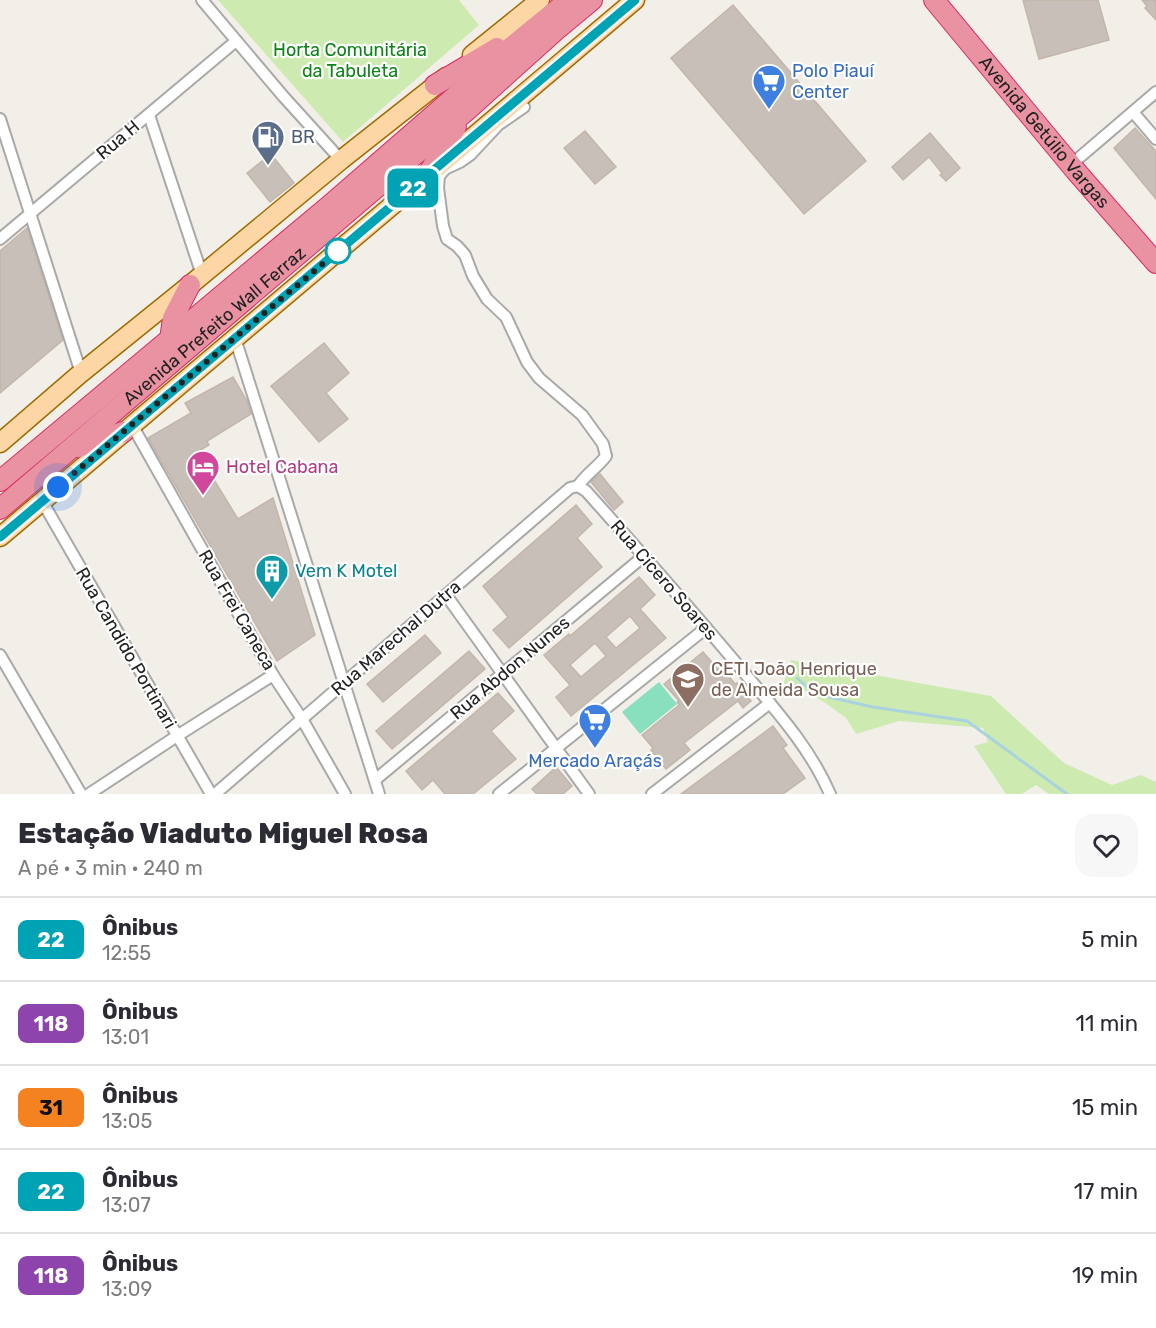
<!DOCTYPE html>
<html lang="pt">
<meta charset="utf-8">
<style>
:root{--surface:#fff;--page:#f7f7f7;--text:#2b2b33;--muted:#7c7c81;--line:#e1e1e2}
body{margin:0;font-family:Rubik,sans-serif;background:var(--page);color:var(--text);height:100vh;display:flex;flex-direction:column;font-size:22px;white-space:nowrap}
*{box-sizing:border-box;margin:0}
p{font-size:20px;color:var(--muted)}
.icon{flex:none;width:33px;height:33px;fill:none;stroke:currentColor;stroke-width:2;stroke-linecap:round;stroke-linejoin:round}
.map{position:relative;height:794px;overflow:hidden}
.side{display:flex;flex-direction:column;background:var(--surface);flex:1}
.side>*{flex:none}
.badge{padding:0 12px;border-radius:9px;font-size:21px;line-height:39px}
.you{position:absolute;width:30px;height:30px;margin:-15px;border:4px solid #fff;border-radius:50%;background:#1a73e8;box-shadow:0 0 0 9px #1a73e833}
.map>.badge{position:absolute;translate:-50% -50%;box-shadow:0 0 0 3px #fff}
.round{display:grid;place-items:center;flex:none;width:63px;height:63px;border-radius:18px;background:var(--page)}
.head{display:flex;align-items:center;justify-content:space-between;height:102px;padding:0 18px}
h1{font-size:28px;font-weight:800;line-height:45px}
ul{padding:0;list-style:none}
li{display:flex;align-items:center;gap:18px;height:84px;padding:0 18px;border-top:2px solid var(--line)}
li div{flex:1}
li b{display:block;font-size:22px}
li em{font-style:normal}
li .badge{min-width:66px;font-weight:700;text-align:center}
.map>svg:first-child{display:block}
</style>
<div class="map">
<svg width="1156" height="794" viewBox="0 0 1156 794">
<rect width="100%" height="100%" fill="#f2efe9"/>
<!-- grass -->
<g fill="#cdebb0">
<polygon points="218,0 459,0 479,25 343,142"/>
<polygon points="791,660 991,696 1064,763 1112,785 1141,775 1156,782 1156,794 1049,794 1036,785 1022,794 1006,794 974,746 988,742 983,728 899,721 856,734 846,718 824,702 805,691 783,685"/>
</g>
<!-- pitch -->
<polygon fill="#88e0be" points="659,682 677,704 640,734 622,712"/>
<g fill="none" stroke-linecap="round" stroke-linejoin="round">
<!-- stream -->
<polyline stroke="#aad3df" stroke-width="3" points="797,678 815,694 873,707 967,721 1067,794"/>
</g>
<!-- building -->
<g fill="#c7bfb8" stroke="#c4b6ab" stroke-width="1.5" fill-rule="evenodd">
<polygon points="1023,0 1098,0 1109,40 1039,59"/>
<polygon points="1142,0 1156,0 1156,20 1145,8 1147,6"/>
<polygon points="733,5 866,161 804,214 671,58"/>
<polygon points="1135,128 1156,151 1156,199 1114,148"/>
<polygon points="585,131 616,167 595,184 564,148"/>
<polygon points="930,133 960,168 946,181 940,175 942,173 929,157 903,180 892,167"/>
<polygon points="271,154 294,183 270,202 247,173"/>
<polygon points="27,228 63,340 0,393 0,251"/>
<polygon points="324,343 349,373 326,393 348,419 319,442 271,386"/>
<polygon points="233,377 247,401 251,414 207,441 209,445 197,452 238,519 273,498 315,635 277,661 148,438 191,413 185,403"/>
<polygon points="600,474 623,502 614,510 591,482"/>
<polygon points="576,505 592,524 577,538 602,567 509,648 493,630 508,617 483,586"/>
<path d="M639 577 655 595 640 609 666 638 571 716 556 697 570 685 544 655 569 634 570 636ZM630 616 640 628 616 648 606 637ZM595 643 606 656 581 677 570 665Z"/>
<polygon points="425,635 441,653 383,702 367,684"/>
<polygon points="469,651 485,669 392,749 376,731"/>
<polygon points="703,652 718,669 721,666 735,684 737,683 751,701 743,708 738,701 684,743 690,750 666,769 651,750 653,748 642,735 679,705 677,702 679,701 664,684"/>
<polygon points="498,693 514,711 491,731 516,759 473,794 445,794 433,780 422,790 406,771"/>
<polygon points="773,726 787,745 783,748 805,778 783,794 681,794"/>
<polygon points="556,767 572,786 563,794 537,794 532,789"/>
</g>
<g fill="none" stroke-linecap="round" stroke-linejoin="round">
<defs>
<g id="street">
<polyline points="202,0 283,96 341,160"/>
<path d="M524 107 498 125 470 155 460 162 445 169 439 176 438 188 443 226 447 239 457 246 465 255 473 276 487 299 506 317 527 362 539 378 582 415 603 444 606 456C598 467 586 474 578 486"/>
<polyline points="1133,112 1156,139"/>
<polyline points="149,115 202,275"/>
<polyline points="0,119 81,373"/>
<polyline points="1080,157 1156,92"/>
<polyline points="0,239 236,41"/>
<polyline points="235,338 379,794"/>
<polyline points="132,425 273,675 302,719 345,794"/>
<path d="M578 486 586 491C637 548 688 606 737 664 771 705 809 745 830 794"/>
<polyline points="42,501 211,794"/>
<polyline points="446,595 589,794"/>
<polyline points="0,655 81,794"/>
<polyline points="375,780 644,556"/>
<polyline points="89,794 177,736 273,675"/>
<polyline points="215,794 570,488 578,486"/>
<polyline points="499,794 706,628"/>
<polyline points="652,794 770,703"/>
</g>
<g id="primary">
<polyline points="472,55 540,0"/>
<polyline points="0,443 81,373 190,285 341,160 446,77"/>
<polyline points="0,537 635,0"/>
</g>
<g id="highway">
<path id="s1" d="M934 0 1075 170 1156 263"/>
<polyline points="435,85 497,48"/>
<polyline points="428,174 456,127"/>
<polyline points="170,340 173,318 190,285"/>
<polyline points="78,447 123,432"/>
<polyline points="0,481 329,206 520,40 569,0"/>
<path id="s2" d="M0 509 465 112 556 30 592 0"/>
</g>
</defs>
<!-- street casing -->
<use href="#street" stroke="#a9a9a9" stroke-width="14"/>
<!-- primary casing -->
<use href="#primary" stroke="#a06b00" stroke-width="21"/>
<!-- highway casing -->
<use href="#highway" stroke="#dc2a67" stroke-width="22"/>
<!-- street -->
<use href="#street" stroke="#fff" stroke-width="10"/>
<!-- primary -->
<use href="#primary" stroke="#fcd6a4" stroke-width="18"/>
<!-- highway -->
<use href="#highway" stroke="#e892a2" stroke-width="20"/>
</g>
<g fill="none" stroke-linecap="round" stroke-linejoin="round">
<defs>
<polyline id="line" points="0,537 635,0"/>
</defs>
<!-- line casing -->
<use href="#line" stroke="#fff" stroke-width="14"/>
<!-- line -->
<use href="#line" stroke="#00a3b4" stroke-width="9"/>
<!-- walk -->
<polyline stroke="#222" stroke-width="6" stroke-dasharray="0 10.8" points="58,487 338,251"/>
</g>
<!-- icons -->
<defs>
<symbol id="supermarket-pin" viewBox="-11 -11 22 30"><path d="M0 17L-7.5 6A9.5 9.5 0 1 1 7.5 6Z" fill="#3f7fe0" stroke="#fff"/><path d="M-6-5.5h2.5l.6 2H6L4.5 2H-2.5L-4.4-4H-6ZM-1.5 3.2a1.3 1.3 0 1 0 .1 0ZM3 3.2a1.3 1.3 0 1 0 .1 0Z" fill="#fff"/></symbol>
<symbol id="fuel-pin" viewBox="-11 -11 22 30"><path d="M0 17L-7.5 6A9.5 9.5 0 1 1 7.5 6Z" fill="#5c6f8a" stroke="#fff"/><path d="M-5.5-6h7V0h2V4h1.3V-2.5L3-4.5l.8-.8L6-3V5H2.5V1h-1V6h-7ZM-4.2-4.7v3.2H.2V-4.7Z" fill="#fff"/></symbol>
<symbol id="hotel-pin" viewBox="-11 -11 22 30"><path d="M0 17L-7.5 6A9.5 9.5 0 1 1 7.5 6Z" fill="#d1479c" stroke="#fff"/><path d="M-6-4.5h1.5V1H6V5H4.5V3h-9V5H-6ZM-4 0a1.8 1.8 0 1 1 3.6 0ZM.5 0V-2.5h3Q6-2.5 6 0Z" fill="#fff"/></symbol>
<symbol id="building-pin" viewBox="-11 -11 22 30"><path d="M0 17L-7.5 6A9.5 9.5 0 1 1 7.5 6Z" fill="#0f9aa8" stroke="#fff"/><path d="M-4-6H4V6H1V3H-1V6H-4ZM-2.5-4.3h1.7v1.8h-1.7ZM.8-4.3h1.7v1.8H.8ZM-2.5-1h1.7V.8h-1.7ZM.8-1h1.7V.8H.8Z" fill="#fff"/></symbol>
<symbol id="school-pin" viewBox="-11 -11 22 30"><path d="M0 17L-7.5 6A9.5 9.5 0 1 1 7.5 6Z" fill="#8d6e63" stroke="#fff"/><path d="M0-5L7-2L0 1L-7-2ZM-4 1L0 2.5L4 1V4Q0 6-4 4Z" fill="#fff"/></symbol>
</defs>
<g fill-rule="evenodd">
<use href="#supermarket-pin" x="750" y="62" width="38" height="52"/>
<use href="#fuel-pin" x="249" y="118" width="38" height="52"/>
<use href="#hotel-pin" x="184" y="448" width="38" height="52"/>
<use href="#building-pin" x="253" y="552" width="38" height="52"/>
<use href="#school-pin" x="669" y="660" width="38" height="52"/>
<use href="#supermarket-pin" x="576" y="701" width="38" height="52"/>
</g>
<!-- markers -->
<circle fill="#fff" stroke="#00a3b4" stroke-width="3" cx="338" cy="251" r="12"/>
<g text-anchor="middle" stroke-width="4.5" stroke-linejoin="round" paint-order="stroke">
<!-- park labels -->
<g font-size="18" fill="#0c8416" stroke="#fff">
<text x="350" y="56">Horta Comunitária<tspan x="350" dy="21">da Tabuleta</tspan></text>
</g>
<!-- shop labels -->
<g font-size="18" fill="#366cbe" stroke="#fff" text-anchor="start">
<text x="792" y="77">Polo Piauí<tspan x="792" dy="21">Center</tspan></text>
<text x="595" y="767" text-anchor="middle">Mercado Araçás</text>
</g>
<!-- street labels -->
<g font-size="18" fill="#222" stroke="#fff">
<text dy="6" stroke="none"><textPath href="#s1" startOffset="172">Avenida Getúlio Vargas</textPath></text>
<text transform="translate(118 140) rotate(-40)" y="6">Rua H</text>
<text dy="6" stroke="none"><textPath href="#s2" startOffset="282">Avenida Prefeito Wall Ferraz</textPath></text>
<text transform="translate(664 580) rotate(49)" y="6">Rua Cícero Soares</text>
<text transform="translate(237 610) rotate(60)" y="6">Rua Frei Caneca</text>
<text transform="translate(396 638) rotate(-41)" y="6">Rua Marechal Dutra</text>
<text transform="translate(126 648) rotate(60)" y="6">Rua Candido Portinari</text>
<text transform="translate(510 668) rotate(-40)" y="6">Rua Abdon Nunes</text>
</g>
<!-- service labels -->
<g font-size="18" fill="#4e5e75" stroke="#fff" text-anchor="start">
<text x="291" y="143">BR</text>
</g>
<!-- hotel labels -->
<g font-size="18" fill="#b23c85" stroke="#fff" text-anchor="start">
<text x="226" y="473">Hotel Cabana</text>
</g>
<!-- culture labels -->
<g font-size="18" fill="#0d838f" stroke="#fff" text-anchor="start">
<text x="295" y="577">Vem K Motel</text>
</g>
<!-- education labels -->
<g font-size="18" fill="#785e54" stroke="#fff" text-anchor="start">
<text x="711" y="675">CETI João Henrique<tspan x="711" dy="21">de Almeida Sousa</tspan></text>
</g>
</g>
</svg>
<div class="you" style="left:58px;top:487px"></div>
<b class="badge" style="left:413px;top:188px;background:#00a3b4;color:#fff">22</b>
</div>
<section class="side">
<div class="head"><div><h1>Estação Viaduto Miguel Rosa</h1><p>A pé · 3 min · 240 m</p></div><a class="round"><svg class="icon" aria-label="heart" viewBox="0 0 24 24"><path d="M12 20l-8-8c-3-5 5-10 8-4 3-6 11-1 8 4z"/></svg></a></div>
<ul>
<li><span class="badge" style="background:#00a3b4;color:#fff">22</span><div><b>Ônibus</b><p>12:55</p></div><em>5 min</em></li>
<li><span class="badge" style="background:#8e44ad;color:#fff">118</span><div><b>Ônibus</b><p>13:01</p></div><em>11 min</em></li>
<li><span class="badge" style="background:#f58220;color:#111">31</span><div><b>Ônibus</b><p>13:05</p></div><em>15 min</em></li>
<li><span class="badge" style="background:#00a3b4;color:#fff">22</span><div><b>Ônibus</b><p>13:07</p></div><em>17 min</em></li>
<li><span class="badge" style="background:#8e44ad;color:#fff">118</span><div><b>Ônibus</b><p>13:09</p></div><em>19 min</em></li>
</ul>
</section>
